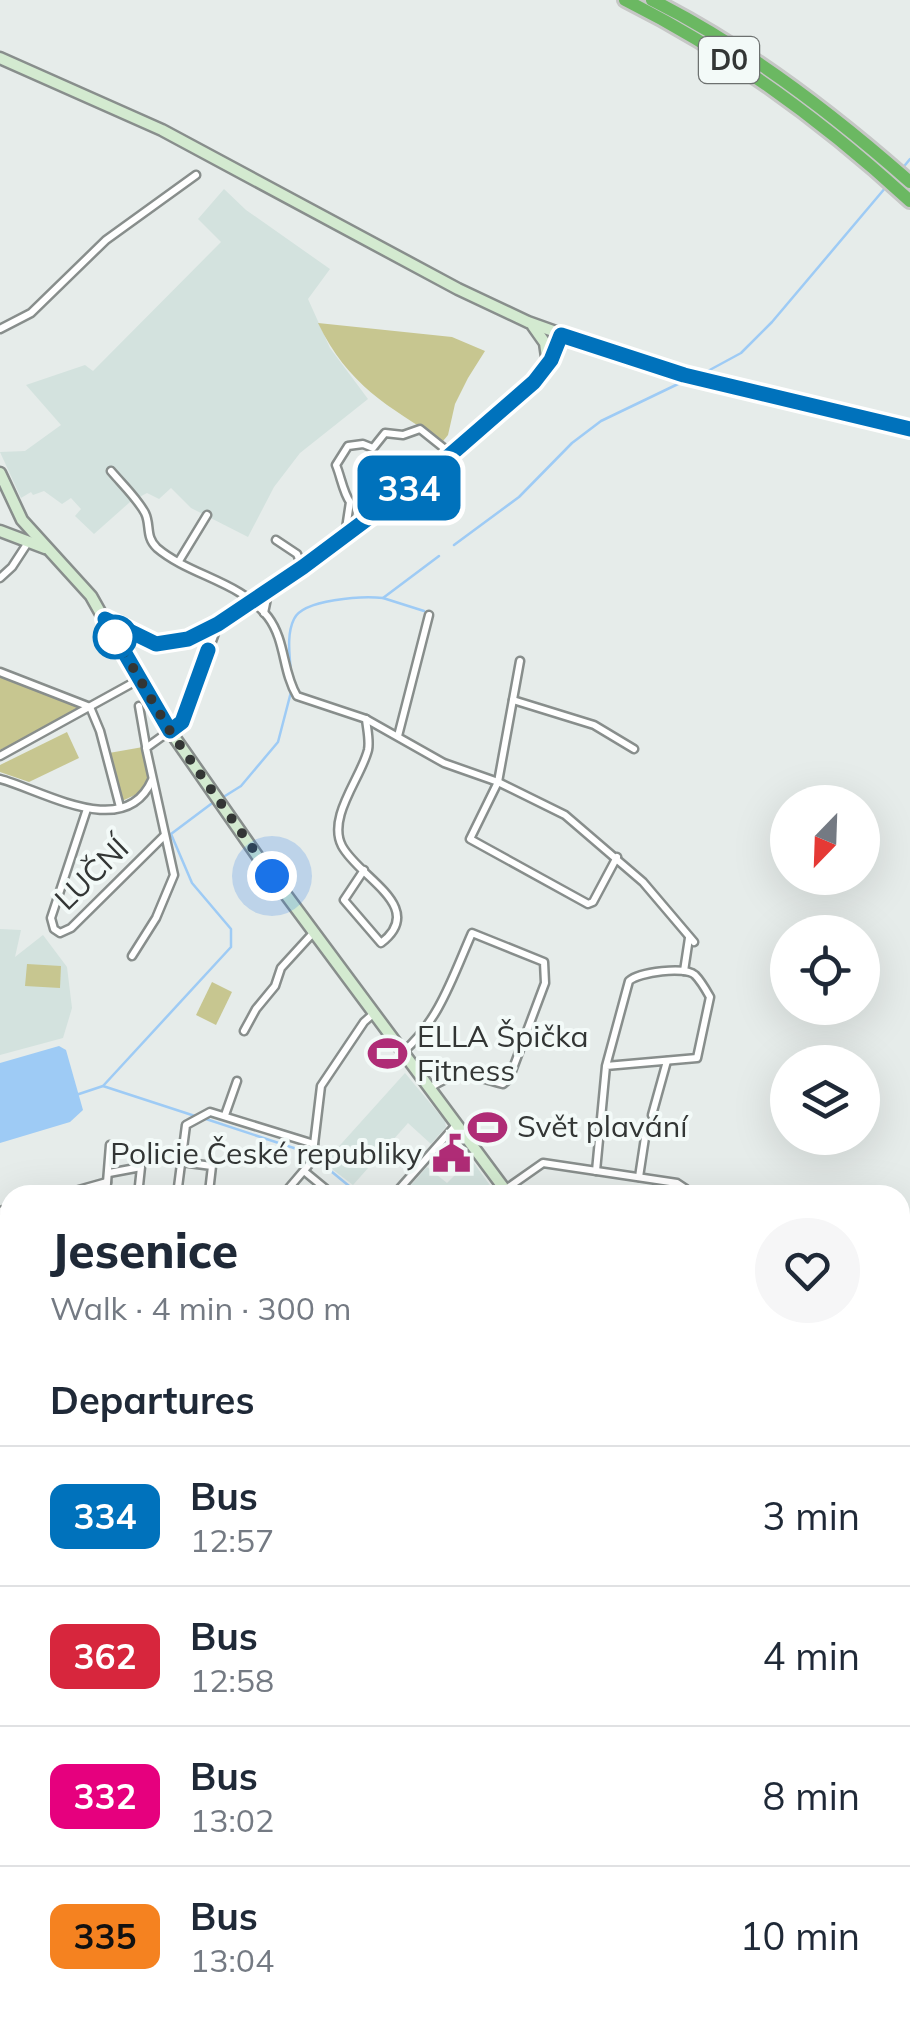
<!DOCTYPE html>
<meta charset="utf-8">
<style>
:root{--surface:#fff;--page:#f6f6f7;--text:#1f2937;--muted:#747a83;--line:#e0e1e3}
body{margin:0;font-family:Mulish,sans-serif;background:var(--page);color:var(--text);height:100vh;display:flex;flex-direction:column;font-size:38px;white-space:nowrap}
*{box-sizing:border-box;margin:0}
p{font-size:32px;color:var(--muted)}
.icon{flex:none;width:55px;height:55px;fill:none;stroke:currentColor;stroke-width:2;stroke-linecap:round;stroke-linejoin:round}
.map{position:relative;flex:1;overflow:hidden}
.side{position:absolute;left:0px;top:1185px;width:910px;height:842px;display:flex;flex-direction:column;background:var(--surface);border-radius:30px 30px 0 0;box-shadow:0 10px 40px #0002}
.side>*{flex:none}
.badge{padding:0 20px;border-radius:15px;font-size:35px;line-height:65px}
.needle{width:65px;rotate:203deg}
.buttons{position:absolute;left:770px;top:785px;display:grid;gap:20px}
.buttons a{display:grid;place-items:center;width:110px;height:110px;border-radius:50%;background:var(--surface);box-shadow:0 10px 40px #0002;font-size:50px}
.you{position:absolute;width:50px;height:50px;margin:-25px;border:8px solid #fff;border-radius:50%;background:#1a73e8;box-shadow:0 0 0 15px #1a73e833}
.map>.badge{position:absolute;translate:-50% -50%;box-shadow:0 0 0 5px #fff}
h2{padding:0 50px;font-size:38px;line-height:90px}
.round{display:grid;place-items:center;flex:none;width:105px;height:105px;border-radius:52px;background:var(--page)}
.summary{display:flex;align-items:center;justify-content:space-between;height:170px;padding:0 50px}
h1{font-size:48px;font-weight:800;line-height:75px}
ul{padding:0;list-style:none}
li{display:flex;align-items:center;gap:30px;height:140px;padding:0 50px;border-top:2px solid var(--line)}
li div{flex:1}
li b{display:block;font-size:38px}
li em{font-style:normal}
li .badge{min-width:110px;font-weight:700;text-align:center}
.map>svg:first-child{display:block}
</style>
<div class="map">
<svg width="910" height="2027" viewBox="0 0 910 2027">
<rect width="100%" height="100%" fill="#e6ecea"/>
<!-- built -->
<g fill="#d3e2de">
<polygon points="224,189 246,210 330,269 308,299 330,348 368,399 300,453 274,487 248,537 191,508 171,488 159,499 147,493 130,502 94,534 75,516 81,509 71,498 62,504 44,491 33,495 31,492 21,498 0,452 25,451 61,425 26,385 85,365 93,371 221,242 198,219"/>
<polygon points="0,929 21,930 15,957 43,935 67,967 72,1008 63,1038 0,1055"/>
<polygon points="405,1073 445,1121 446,1127 431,1144 408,1123 353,1185 324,1163"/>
<polygon points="471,1159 497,1195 402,1195 427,1167 447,1183"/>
<polygon points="900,2011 910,2014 910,2027 793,2027 795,2018 900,2018"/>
<polygon points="507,2018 626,2018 663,2027 508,2027"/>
</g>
<!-- green -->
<g fill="#c7c690">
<path d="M318 323 452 337 485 351 468 378 455 404 448 435 443 441C387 406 348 385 318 323Z"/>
<polygon points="0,676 80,706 80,710 0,750"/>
<polygon points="67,732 79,758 29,782 0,772 0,765"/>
<polygon points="143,747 148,781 137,794 122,801 109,753"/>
<polygon points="27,964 61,966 60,988 25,986"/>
<polygon points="212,982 232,992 216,1025 196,1015"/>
<polygon points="10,1883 10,2018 41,2018 39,2026 45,2027 15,2027 0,2023 0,1956 4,1956 3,1944 0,1943 0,1889"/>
<polygon points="74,2018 131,2018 129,2027 73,2027"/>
<polygon points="138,2018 194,2018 209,2027 136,2027"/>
<polygon points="303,2018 354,2018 353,2027 302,2027"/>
</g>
<!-- water -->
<polygon fill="#9ecbf5" points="59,1046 66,1050 83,1110 70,1122 0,1143 0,1063"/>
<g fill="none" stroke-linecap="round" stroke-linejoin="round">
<!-- stream -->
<g stroke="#9ecbf5" stroke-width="2.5">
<polyline points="901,170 910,159"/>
<polyline points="706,372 741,353 772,322 886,187"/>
<polyline points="454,545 519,497 572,443 601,421 678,384"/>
<polyline points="383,598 424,611"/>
<path d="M291 674C290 657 286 635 294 619 303 599 363 596 383 598L439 556"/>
<polyline points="225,796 241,786 278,742 291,692"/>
<polyline points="103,1086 195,1116"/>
<polyline points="76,1095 103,1086 231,947 231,929 192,883 171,834 211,804"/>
<polyline points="203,1118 309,1153"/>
<polyline points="315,1158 360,1195"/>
</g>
<defs>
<g id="minor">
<polyline points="0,329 31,313 106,240 196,175"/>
<path d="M111 471C122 484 137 498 145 513 151 525 145 537 157 548 190 576 240 581 268 617 286 641 282 671 297 696L366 719 444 763 498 782 565 815 643 882 694 942"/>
<path d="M345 535 350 502C343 492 341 477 336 465L348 446 363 444 373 448 385 433 403 435 420 429 450 453"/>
<polyline points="276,540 297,554 302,566"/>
<polyline points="179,561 207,515"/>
<polyline points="0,578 12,567 27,544"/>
<polyline points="264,613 269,589"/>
<polyline points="520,661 498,782 470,839 588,904 593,902 617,857"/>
<polyline points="0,672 90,707 100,731 120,807"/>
<polyline points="513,700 594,725 634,749"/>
<polyline points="139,706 146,746"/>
<polyline points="398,736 429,615"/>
<polyline points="0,756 138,680"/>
<path d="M0 779C42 790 125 842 152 780"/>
<polyline points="87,809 51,918 54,929 60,933 71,928 164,836"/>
<path d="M364 870 344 900 381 943C428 907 359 878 342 846 327 817 361 778 368 750 370 741 367 729 366 719"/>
<polyline points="132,956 156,918 174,875 146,748 182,722 218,625"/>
<polyline points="684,971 689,938"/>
<polyline points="244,1031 256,1009 275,986 281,968 313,933"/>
<path d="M403 1052C439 1021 453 976 472 933L544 962 545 983 509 1079 503 1084C468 1075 462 1067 430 1088"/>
<polyline points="225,1115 237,1081"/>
<polyline points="652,1115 667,1061"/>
<polyline points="181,1162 212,1166 209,1192"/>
<polyline points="304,1171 333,1195"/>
<path d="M596 1171 606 1066 629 981C639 972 685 966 695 975 701 981 706 990 710 997L697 1058 606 1066"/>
<polyline points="109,1173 141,1167 138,1195"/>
<polyline points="639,1177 646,1131"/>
<polyline points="506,1189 543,1163 677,1183 686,1189 685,1195"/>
<polyline points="61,1195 107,1182"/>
<polyline points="106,1195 110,1145"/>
<polyline points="177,1195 186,1125 210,1112 314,1144"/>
<polyline points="283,1195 312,1161 321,1086 364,1022 373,1014"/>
<polyline points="394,1195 456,1125"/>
<polyline points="0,1211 10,1208"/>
<polyline points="0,1288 10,1290"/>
<polyline points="0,1482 10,1483"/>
<polyline points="0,1879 10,1880"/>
<polyline points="200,2018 216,2027"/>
<polyline points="222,2027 223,2018"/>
<polyline points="298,2027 299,2018"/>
</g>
<g id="secondary">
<polyline points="0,58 162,130 458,289 528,322 648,365 910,429"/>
<polyline points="533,326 545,343 548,364"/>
<polyline points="0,473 22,520 91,596 154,708 258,857 509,1195"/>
<polyline points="0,531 45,548"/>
<polyline points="106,619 156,644 188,639 218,623 303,567 434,469 534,383 551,360 561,335"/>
<polyline points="577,2018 577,2027"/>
</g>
<g id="motorway">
<path d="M625 0C729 52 824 122 910 201"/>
<path d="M652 0C746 47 832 113 910 182"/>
</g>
</defs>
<!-- minor casing -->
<use href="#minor" stroke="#888e8c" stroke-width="11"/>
<!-- secondary casing -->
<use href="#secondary" stroke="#888e8c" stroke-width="15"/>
<!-- motorway casing -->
<use href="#motorway" stroke="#c6c7c6" stroke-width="18"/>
<!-- minor -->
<use href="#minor" stroke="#fff" stroke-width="6"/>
<!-- secondary -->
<use href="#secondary" stroke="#d3ead0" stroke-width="10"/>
<!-- motorway -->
<use href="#motorway" stroke="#6bb862" stroke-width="12"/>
</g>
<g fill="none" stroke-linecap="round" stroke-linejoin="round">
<defs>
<polyline id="line" points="208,650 182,722 170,731 105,619 156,644 188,639 218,624 303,567 434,469 534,382 551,360 561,335 684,375 910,429"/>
</defs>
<!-- line casing -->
<use href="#line" stroke="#fff" stroke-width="22"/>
<!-- line -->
<use href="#line" stroke="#0072bc" stroke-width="15"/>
<!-- walk -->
<polyline stroke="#333635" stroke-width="10" stroke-dasharray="0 18" points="115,637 170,731 272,876"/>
</g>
<!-- icons -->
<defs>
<symbol id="stadium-bare" viewBox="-9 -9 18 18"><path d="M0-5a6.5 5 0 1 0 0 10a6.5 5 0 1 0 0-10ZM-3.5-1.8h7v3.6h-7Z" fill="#af2c76" stroke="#f3faf8" stroke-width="2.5" paint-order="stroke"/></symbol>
<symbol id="civic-bare" viewBox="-9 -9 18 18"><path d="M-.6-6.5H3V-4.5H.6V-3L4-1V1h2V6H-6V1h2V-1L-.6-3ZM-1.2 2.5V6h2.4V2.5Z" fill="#af2c76" stroke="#f3faf8" stroke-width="2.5" paint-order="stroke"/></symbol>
</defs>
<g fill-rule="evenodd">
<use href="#stadium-bare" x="360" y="1026" width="55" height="55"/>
<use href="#stadium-bare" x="460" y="1100" width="55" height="55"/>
<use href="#civic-bare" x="424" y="1126" width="55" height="55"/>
</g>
<!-- markers -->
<circle fill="#fff" stroke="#0072bc" stroke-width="5" cx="115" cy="637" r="20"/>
<g text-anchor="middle" stroke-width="8" stroke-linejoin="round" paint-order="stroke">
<!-- shield labels -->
<rect fill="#f3faf8" stroke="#6d7170" stroke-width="2.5" x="699" y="37" width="60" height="46" rx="8"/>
<g font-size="28" font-weight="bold" fill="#333635">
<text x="729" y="70">D0</text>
</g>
<!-- street labels -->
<g font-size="30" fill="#333635" stroke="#f3faf8">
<text transform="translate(92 874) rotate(-44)" y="10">LUČNÍ</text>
</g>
<!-- poi labels -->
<g font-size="30" fill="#333635" stroke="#f3faf8" text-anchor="start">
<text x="417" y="1047">ELLA Špička<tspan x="417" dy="34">Fitness</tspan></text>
<text x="517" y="1137">Svět plavání</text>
<text x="422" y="1164" text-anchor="end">Policie České republiky</text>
</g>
</g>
</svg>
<div class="buttons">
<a><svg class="needle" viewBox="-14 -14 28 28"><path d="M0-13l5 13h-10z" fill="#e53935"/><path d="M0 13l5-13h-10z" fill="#747a83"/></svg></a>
<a><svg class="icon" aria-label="locate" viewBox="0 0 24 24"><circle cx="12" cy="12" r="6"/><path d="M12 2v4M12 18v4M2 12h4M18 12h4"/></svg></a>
<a><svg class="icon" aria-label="layers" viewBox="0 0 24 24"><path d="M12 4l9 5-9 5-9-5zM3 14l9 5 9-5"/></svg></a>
</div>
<div class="you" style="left:272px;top:876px"></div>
<b class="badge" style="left:409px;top:488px;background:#0072bc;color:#fff">334</b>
<section class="side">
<div class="summary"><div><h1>Jesenice</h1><p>Walk · 4 min · 300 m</p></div><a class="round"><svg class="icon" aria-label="heart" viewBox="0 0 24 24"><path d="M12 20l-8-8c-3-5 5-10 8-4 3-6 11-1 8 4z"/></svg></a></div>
<h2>Departures</h2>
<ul>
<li><span class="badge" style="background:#0072bc;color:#fff">334</span><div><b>Bus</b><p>12:57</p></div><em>3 min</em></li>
<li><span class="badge" style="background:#d7263d;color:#fff">362</span><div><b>Bus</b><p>12:58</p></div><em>4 min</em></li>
<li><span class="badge" style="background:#e6007e;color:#fff">332</span><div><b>Bus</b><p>13:02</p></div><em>8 min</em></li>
<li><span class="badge" style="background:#f58220;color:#111">335</span><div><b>Bus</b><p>13:04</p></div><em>10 min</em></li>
</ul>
</section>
</div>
